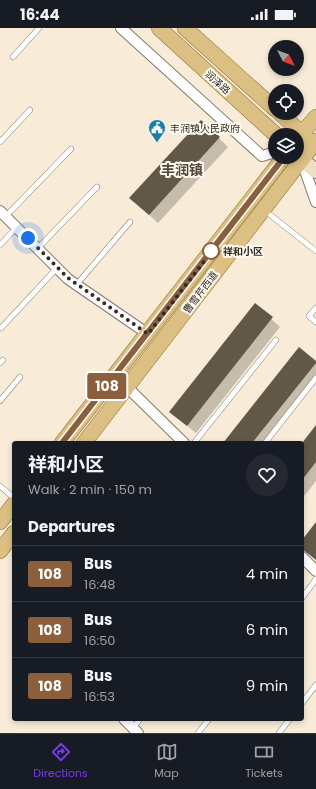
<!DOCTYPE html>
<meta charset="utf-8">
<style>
:root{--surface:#171b24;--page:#242831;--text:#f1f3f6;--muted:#9ea1a6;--line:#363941;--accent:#7c3aed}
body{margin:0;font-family:Poppins,"Noto Sans SC",sans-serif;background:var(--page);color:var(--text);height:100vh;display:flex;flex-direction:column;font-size:15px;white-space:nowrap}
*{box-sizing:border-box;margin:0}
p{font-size:13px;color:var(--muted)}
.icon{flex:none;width:22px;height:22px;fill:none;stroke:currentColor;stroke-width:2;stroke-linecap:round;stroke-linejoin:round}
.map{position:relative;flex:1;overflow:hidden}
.side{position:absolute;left:12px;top:413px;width:292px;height:280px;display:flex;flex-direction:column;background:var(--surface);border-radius:4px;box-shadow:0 2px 6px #0003}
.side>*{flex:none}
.badge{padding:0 8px;border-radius:3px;font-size:14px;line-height:26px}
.needle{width:26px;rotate:132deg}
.fabs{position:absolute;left:268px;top:12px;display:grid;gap:8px}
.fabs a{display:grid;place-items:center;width:36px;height:36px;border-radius:50%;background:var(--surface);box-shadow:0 2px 6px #0003;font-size:20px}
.you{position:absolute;width:20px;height:20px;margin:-10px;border:3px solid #fff;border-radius:50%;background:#1a73e8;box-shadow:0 0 0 6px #1a73e833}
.map>.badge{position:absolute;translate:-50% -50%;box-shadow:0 0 0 2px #fff}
h2{padding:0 16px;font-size:15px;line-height:36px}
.round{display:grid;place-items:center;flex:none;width:42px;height:42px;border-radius:21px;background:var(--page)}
.headline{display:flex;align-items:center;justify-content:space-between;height:68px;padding:0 16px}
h1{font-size:19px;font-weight:700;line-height:30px}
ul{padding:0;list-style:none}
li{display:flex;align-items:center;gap:12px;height:56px;padding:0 16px;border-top:1px solid var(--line)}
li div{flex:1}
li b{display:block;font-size:15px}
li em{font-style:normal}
li .badge{min-width:44px;font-weight:700;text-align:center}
.status{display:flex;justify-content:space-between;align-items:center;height:28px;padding:0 20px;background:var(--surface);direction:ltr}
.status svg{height:11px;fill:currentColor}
.tab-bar{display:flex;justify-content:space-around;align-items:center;height:56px;border-top:1px solid var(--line);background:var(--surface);font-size:11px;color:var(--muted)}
.tab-bar a{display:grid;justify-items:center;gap:2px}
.tab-bar .current{color:var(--accent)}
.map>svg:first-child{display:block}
</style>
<div class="status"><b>16:44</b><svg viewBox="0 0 49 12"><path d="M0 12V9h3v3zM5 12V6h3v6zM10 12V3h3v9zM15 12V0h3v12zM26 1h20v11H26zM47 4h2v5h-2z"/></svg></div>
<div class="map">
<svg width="316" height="705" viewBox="0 0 316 705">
<rect width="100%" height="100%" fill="#f8ecd8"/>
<!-- shadow -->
<g fill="#0003">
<polygon points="201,93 228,119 158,195 139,178"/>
<polygon points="255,276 280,299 196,405 170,384"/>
<polygon points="316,334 316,354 267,415 224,415"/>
<polygon points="316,399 316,453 302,471 302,417"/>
</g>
<!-- building -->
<g fill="#625847">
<polygon points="201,92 220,109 149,187 129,170"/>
<polygon points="255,275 273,289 187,398 169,384"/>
<polygon points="299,319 316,333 316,335 252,415 223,415"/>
<polygon points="316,397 316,434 302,452 302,415"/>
<polygon points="316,494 316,532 302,521 302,512"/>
</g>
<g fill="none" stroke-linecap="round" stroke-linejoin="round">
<defs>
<g id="service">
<polyline points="13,29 39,0"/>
<polyline points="0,114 30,82"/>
<polyline points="264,182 316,223"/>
<polyline points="6,188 71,121"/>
<polyline points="0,217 17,199"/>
<polyline points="38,220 97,159"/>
<polyline points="77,256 130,194"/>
<polyline points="316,280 309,288 316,294"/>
<polyline points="1,300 57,240"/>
<polyline points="0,335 3,332"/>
<polyline points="0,373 20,349"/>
<polyline points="194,415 276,312"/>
<polyline points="265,415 316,350"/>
<polyline points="0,458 14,470"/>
<polyline points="302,570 316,551"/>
<polyline points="302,675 316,657"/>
<polyline points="133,700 140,691"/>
<polyline points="198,705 209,691"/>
<polyline points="279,705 290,691"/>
</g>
<g id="minor">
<polyline points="121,0 262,128 275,124"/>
<polyline points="301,131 316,174"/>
<polyline points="0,183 68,251 148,306"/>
<polyline points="128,360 184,415"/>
<polyline points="302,529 316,543"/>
<polyline points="124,691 138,705"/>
</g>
<polyline id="secondary" points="301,131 316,143"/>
<g id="primary">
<polyline points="159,0 276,107"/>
<polyline points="185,0 275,81"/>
<polyline points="280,85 313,116"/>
<polyline points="297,111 316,89"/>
<polyline points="62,415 284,129"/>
<polyline points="84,415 316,113"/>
<polyline points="0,494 14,476"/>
<polyline points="0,523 14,505"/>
</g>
</defs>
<!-- service casing -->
<use href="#service" stroke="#867b69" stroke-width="6"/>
<!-- minor casing -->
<use href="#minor" stroke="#867b69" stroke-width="12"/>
<!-- secondary casing -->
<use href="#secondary" stroke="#867b69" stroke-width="16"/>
<!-- primary casing -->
<use href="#primary" stroke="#91702a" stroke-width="16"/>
<!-- service -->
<use href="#service" stroke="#fff" stroke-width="5"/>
<!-- minor -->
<use href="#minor" stroke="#fff" stroke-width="10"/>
<!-- secondary -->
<use href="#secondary" stroke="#eedfc0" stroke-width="14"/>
<!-- primary -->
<use href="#primary" stroke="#dcbf82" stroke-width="15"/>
</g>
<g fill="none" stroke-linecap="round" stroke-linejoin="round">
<defs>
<polyline id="line" points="62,415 284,129"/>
</defs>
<!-- line casing -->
<use href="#line" stroke="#fff" stroke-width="9"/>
<!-- line -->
<use href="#line" stroke="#8b5e3c" stroke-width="6"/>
<!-- walk -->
<polyline stroke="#312c24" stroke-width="4" stroke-dasharray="0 7.2" points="28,210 68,250 148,306 216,218 211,223"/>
</g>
<!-- icons -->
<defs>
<symbol id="civic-pin" viewBox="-11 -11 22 30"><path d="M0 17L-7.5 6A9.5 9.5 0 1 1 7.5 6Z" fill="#197fa9" stroke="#fffaf2"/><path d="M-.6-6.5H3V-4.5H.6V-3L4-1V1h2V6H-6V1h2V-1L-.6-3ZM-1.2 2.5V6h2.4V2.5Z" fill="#fff"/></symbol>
</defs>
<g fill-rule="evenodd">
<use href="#civic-pin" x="147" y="90" width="20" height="27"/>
</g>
<!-- markers -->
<circle fill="#fff" stroke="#8b5e3c" stroke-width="2" cx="211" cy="223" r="8"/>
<g text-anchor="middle" stroke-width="4" stroke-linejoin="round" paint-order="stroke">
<!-- street labels -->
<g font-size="10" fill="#312c24" stroke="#fffaf2">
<text transform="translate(218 54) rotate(42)" y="4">润泽路</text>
<text transform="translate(200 264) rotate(-53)" y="4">曹雪芹西道</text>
</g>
<!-- poi labels -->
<g font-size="10" fill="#312c24" stroke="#fffaf2" text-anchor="start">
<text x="170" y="104">丰润镇人民政府</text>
</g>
<!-- stop labels -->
<g font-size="10" font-weight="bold" fill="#312c24" stroke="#fffaf2" text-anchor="start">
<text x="223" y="227">祥和小区</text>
</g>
<!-- district labels -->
<g font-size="14" font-weight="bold" fill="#504736" stroke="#fffaf2">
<text x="182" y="147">丰润镇</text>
</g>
</g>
</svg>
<div class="fabs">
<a><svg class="needle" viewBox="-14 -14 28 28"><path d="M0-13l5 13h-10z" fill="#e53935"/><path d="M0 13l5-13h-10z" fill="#9ea1a6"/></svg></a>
<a><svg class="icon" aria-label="locate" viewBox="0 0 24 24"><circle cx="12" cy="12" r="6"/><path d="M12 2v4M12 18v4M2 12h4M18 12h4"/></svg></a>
<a><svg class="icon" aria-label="layers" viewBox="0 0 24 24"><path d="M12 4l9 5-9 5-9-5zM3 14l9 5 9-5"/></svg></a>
</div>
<div class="you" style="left:28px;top:210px"></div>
<b class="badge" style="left:107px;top:358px;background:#8b5e3c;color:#fff">108</b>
<section class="side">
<div class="headline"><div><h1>祥和小区</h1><p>Walk · 2 min · 150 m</p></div><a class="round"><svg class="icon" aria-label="heart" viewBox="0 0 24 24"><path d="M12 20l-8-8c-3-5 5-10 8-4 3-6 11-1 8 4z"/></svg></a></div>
<h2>Departures</h2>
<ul>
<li><span class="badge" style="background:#8b5e3c;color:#fff">108</span><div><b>Bus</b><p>16:48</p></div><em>4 min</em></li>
<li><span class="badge" style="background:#8b5e3c;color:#fff">108</span><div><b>Bus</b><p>16:50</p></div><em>6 min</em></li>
<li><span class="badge" style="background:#8b5e3c;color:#fff">108</span><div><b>Bus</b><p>16:53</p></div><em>9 min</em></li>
</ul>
</section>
</div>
<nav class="tab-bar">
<a class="current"><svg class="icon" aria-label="directions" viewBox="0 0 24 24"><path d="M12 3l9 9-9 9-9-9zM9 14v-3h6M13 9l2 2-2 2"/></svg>Directions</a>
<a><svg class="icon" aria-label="map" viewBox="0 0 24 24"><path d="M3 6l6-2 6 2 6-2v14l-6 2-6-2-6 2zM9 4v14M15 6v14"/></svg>Map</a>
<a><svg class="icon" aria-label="tickets" viewBox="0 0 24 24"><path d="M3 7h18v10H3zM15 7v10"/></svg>Tickets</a>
</nav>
